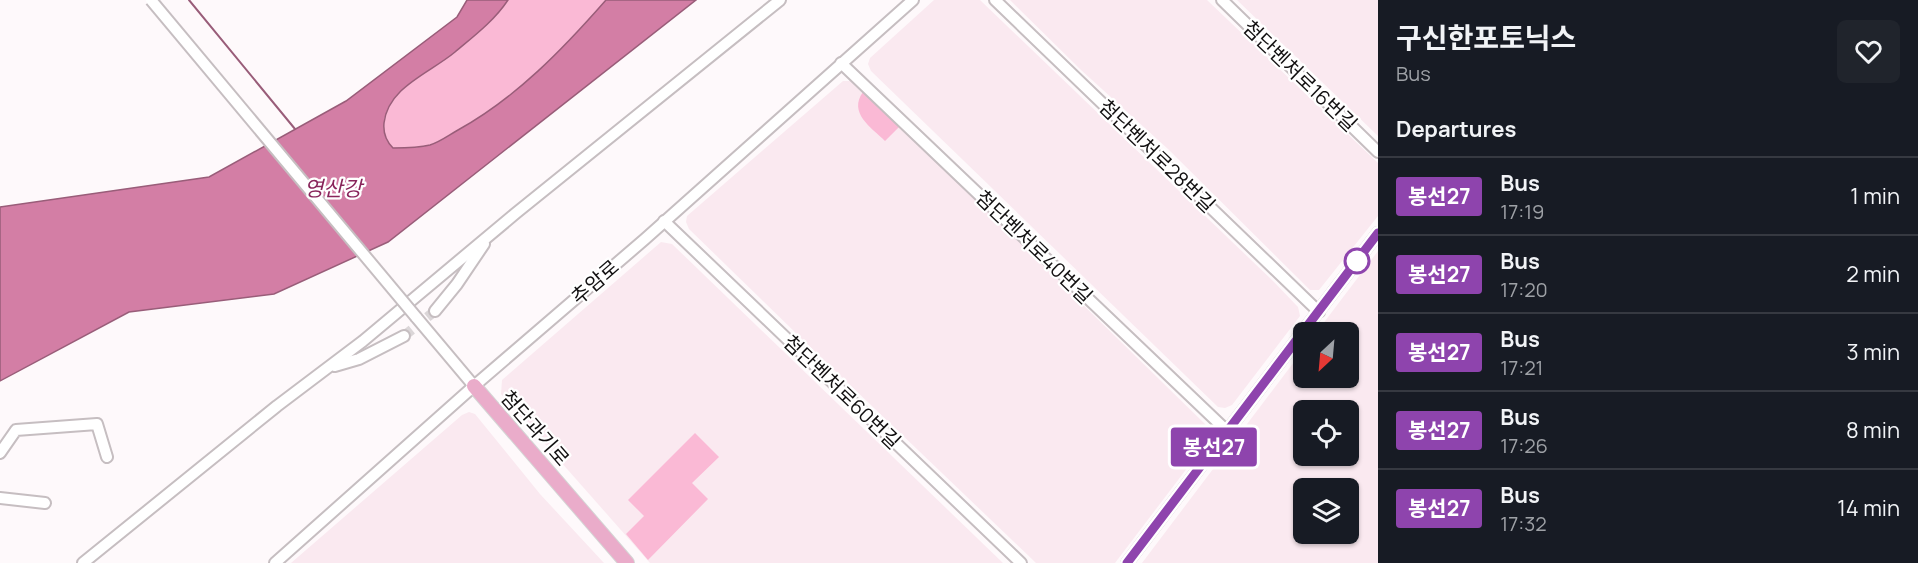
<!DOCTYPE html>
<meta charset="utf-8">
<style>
:root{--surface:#171b24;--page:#20242c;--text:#f1f3f6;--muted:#9ea1a6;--line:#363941}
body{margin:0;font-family:Manrope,"Noto Sans KR",sans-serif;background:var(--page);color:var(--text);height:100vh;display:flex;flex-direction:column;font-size:22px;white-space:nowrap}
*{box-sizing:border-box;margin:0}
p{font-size:20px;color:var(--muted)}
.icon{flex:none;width:33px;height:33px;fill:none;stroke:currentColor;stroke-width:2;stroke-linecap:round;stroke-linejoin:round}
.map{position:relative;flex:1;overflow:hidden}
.drawer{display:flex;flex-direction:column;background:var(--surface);width:540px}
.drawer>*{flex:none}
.badge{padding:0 12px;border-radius:4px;font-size:21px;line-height:39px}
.needle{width:39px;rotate:206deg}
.controls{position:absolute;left:1293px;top:322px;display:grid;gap:12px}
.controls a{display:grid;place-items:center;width:66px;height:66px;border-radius:9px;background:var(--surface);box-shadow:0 2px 4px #0004;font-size:30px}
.map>.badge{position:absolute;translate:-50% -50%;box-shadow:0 0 0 3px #fff}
h2{padding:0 18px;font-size:22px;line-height:54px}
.round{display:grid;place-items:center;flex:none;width:63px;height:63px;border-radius:9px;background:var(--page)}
.summary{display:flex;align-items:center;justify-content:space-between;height:102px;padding:0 18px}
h1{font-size:28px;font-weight:700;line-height:45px}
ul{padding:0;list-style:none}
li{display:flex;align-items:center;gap:18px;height:78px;padding:0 18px;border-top:2px solid var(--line)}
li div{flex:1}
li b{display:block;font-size:22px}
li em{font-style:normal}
li .badge{min-width:66px;font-weight:700;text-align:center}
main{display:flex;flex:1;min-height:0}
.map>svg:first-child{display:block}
</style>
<main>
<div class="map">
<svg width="1378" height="563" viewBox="0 0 1378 563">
<rect width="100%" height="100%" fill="#fef9fb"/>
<!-- built -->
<g fill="#fae9f0" fill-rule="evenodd">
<polygon points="934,0 980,0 1274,282 1298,307 1300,316 1232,405 1225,408 1218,407 871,71 868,64 870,58"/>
<polygon points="1010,0 1207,0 1378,163 1378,216 1319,290 1310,290 1168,149 1081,70"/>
<polygon points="1237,0 1378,0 1378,136 1266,28"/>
<polygon points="843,81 850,81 857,84 1205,424 1209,431 1210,438 1115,563 1036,563 804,341 689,229 686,222 687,216"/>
<polygon points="661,242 672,244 1003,563 650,563 501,394 502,380"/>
<path d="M1378 251V563H1142L1303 350 1304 378H1348V333H1316ZM1304 411H1348V456H1304ZM1304 489H1348V534H1304Z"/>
<polygon points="469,412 475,414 540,494 604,563 291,563 462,415"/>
</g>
<!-- green -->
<g fill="#fab9d5">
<path d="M508 0H606C563 49 516 98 458 130 449 135 440 142 430 145 418 148 406 148 393 148 386 141 383 133 384 123 388 87 430 73 455 52 474 36 494 21 508 0Z"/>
<path d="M863 92 900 126 885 141C871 127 848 113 863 92Z"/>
<polygon points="695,433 719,457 692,483 708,499 648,560 626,534 644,516 628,500"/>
</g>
<!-- water -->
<path fill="#d37ea5" stroke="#995d79" stroke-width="1.5" d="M467 0H508C494 21 474 36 455 52 430 73 388 87 384 123 383 133 386 141 393 148 406 148 418 148 430 145 440 142 449 135 458 130 516 98 563 49 606 0H696L388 242 274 294 129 312 0 381V207L209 177 346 101 457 17Z"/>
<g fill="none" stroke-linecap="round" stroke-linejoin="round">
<!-- stream -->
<polyline stroke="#995d79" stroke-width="2" points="189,0 295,129"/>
<!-- minor-tunnel -->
<polyline stroke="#dbd6d8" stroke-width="10" stroke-dasharray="10 5" stroke-linecap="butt" points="404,336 435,311"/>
<defs>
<g id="minor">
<polyline points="995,0 1319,312"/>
<polyline points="1222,0 1378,152"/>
<polyline points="841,63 1227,431"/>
<polyline points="664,221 1021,563"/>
<polyline points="435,311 457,284 484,244"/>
<polyline points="416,317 474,386"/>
<polyline points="335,366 359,359 404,336"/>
<polyline points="0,453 16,430 97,424 107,457"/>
<polyline points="0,498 45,503"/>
<polyline points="83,563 277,406 363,341 516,213 780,0"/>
<polyline points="275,563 474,386 645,239 913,0"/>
<polyline points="1127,563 1378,233"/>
</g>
<polyline id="major" points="474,386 627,563"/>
</defs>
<!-- minor casing -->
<use href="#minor" stroke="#c6bec1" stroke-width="14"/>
<!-- major casing -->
<use href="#major" stroke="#d4d4d4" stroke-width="16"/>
<!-- minor -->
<use href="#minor" stroke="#fff" stroke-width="10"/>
<!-- major -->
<use href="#major" stroke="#eaacca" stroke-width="14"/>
<defs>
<polyline id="minor-bridge" points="151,0 416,317"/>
</defs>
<!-- minor-bridge casing -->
<use href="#minor-bridge" stroke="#c6bec1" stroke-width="14" stroke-linecap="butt"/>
<!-- minor-bridge -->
<use href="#minor-bridge" stroke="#fff" stroke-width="10"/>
</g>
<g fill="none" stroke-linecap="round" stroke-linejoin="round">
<defs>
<polyline id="line" points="1127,563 1378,233"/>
</defs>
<!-- line casing -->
<use href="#line" stroke="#fff" stroke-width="14"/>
<!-- line -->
<use href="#line" stroke="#8e44ad" stroke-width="9"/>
</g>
<!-- markers -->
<circle fill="#fff" stroke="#8e44ad" stroke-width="3" cx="1357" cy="261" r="12"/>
<g text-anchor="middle" stroke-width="4.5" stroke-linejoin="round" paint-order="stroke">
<!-- street labels -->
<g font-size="20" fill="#121011" stroke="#fff">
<text transform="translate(1300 76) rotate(44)" y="7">첨단벤처로16번길</text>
<text transform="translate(1157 156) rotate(44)" y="7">첨단벤처로28번길</text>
<text transform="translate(1034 247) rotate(44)" y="7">첨단벤처로40번길</text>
<text transform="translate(595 282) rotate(-41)" y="7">추암로</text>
<text transform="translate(842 392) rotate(44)" y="7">첨단벤처로60번길</text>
<text transform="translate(535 428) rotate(49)" y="7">첨단과기로</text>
</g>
<!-- water labels -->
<g font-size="21" font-style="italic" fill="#89255b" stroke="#fff">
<text x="333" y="196">영산강</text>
</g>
</g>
</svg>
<div class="controls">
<a><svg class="needle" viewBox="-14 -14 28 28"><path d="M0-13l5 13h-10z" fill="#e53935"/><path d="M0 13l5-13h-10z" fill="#9ea1a6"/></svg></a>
<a><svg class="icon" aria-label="locate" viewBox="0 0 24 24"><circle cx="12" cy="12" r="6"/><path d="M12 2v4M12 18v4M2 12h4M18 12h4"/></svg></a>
<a><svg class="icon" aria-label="layers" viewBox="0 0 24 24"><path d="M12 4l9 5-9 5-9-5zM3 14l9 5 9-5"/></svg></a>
</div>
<b class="badge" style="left:1214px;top:447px;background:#8e44ad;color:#fff">봉선27</b>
</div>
<section class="drawer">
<div class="summary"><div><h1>구신한포토닉스</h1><p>Bus</p></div><a class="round"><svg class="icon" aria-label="heart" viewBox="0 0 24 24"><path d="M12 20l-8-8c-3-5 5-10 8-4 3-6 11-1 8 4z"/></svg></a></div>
<h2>Departures</h2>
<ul>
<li><span class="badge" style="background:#8e44ad;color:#fff">봉선27</span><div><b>Bus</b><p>17:19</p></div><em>1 min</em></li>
<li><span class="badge" style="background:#8e44ad;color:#fff">봉선27</span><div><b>Bus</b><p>17:20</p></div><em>2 min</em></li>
<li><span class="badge" style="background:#8e44ad;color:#fff">봉선27</span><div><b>Bus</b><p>17:21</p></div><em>3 min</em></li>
<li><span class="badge" style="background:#8e44ad;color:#fff">봉선27</span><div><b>Bus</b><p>17:26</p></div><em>8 min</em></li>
<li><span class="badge" style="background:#8e44ad;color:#fff">봉선27</span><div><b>Bus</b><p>17:32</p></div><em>14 min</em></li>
</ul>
</section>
</main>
